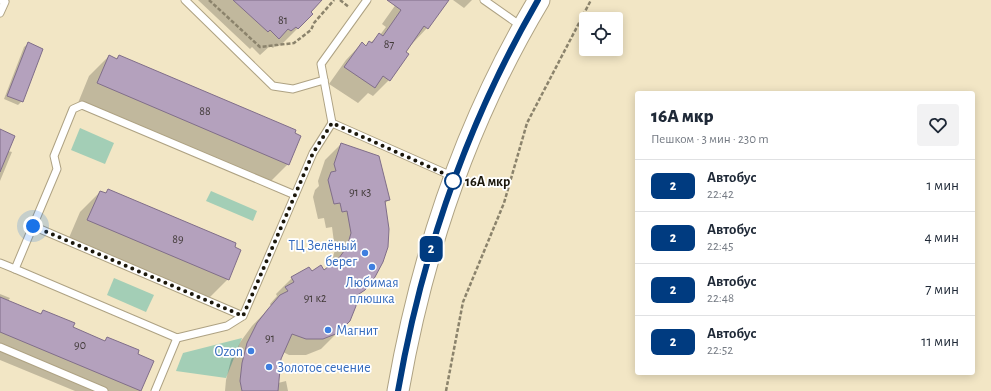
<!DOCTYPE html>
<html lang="ru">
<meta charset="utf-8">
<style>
:root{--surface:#fff;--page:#f2f2f3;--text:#1f2937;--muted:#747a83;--line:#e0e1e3}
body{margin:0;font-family:"Alegreya Sans",sans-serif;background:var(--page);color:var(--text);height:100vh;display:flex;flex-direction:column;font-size:15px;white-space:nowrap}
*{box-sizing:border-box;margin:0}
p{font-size:13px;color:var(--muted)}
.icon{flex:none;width:22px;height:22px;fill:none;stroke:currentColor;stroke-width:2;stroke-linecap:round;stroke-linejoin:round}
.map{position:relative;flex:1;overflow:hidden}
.side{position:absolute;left:635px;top:91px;width:340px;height:284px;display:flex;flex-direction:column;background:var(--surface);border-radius:4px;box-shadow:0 2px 10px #0003}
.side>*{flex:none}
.badge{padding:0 8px;border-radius:6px;font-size:14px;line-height:26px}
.controls{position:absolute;left:579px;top:12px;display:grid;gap:8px}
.controls a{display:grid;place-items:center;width:44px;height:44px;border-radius:4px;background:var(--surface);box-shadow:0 2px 10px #0003;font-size:20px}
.you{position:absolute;width:20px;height:20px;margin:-10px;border:3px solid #fff;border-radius:50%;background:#1a73e8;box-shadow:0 0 0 6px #1a73e833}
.map>.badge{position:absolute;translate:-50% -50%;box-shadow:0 0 0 2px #fff}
.round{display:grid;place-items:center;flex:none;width:42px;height:42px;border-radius:4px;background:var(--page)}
.head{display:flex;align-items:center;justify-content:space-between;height:68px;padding:0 16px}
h1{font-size:19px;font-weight:800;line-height:30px}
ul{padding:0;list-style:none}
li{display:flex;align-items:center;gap:12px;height:52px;padding:0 16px;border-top:1px solid var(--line)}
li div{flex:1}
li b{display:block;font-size:15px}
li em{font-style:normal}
li .badge{min-width:44px;font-weight:700;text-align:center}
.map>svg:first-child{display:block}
</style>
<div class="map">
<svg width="991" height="391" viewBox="0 0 991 391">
<rect width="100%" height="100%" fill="#f2e6c5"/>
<!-- green -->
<g fill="#a3ceb6">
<polygon points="80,128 114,143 105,164 71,150"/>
<polygon points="211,191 257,211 253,221 206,201"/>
<polygon points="114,278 154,295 146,312 107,295"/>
<polygon points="242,338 226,378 176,371 183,353"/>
</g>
<!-- shadow -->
<g fill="#0003">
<polygon points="198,0 321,0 309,12 312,14 280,46 278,43 273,48 270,46 260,55 252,47 250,49"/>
<polygon points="399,0 447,0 427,28 411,45 410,44 389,80 373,96 368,93 358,103 329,84 346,60 362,43 366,46 380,35 386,27 382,24"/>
<polygon points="453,0 472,0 464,8"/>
<polygon points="28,44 22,101 18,105 4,99 24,47"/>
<polygon points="109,56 116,59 119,56 288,164 268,184 78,103 89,76"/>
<polygon points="0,134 8,151 12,152 0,181"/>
<polygon points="341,144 389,200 384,204 364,289 355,298 349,321 321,349 306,355 289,355 283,352 280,359 278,383 286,381 288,391 225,391 226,380 231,360 241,341 252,326 271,306 270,304 277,296 276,294 292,278 311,272 323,272 331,264 335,250 332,227 326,228 324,218 318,219 313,197 315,190 319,186 318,181 325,160"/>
<polygon points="108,191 228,279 208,299 68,240 80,212 100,192 105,194"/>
<polygon points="0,294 10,298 8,301 40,315 43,311 72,328 104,341 107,338 136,354 141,390 140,391 75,391 0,360"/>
</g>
<!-- building -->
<g fill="#b4a1bd" stroke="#806e89">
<polygon points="233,0 322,0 311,12 313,14 298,29 296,27 291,31 288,29 279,39 270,30 268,32"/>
<polygon points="387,0 449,0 428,29 424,26 406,52 409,54 390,81 383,76 375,88 344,67 362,42 366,46 369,41 372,43 379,33 383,36 401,10"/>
<polygon points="28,42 43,49 23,102 7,96"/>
<polygon points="109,55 117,59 119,55 296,130 295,133 301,136 289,165 97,83"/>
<polygon points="0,129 15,136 0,172"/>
<polygon points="341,143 379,156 390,200 385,201 389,229 388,247 383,262 375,277 365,290 356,296 356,306 350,321 338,333 323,339 306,339 292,334 281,359 278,391 242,391 240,381 242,363 247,343 257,323 268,309 280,295 288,291 285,287 294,282 291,277 309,267 312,271 321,265 324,270 339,258 347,247 351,233 347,211 342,212 340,203 334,204 328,180 331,172 336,171 334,164"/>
<polygon points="108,189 236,243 235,247 241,250 229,280 87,220 100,191 106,193"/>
<polygon points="0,297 41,314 43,310 75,323 73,327 105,341 107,337 139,350 138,354 154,361 141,391 0,332"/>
</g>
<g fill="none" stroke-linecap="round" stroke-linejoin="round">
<defs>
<g id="service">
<polyline points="185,0 273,86 293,89 324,80"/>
<polyline points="367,0 321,64 332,123 454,177"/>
<polyline points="484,0 521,26"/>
<polyline points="0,13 5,2 1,0"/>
<polyline points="295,195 313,153 332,123"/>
<polyline points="33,226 15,269 177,338 227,326 243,316 295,195 82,105 73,109 54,156 57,169 33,226 243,316"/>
<polyline points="0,263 15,269"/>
<polyline points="0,347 104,391"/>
<polyline points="155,391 177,338"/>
</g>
<path id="secondary" d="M398 391C422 253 467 120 539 0"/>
</defs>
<!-- service casing -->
<use href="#service" stroke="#aea283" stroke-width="9"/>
<!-- secondary casing -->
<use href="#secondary" stroke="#aea283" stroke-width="23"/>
<!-- path -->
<g stroke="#8b836c" stroke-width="2.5" stroke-dasharray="4 2" stroke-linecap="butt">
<polyline points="209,0 260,47 294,43 311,30 314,23 334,0"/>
<polyline points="340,0 349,7"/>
<polyline points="446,391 463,302 504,203 527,123 591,0"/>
</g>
<!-- service -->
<use href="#service" stroke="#fff" stroke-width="7"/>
<!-- secondary -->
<use href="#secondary" stroke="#fff" stroke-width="21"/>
</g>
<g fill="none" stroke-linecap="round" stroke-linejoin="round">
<defs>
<path id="line" d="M398 391C422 253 468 121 538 0"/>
</defs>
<!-- line casing -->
<use href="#line" stroke="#fff" stroke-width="9"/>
<!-- line -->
<use href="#line" stroke="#003b80" stroke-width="6"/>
<!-- walk -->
<polyline stroke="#1b170b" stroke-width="4" stroke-dasharray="0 7.2" points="33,226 243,316 313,153 332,123 454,178 453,181"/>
</g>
<!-- markers -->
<circle fill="#fff" stroke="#003b80" stroke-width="2" cx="453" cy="181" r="8"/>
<g fill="#3f7fe0" stroke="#fff" stroke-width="1.5">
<circle cx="365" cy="253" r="4"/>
<circle cx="372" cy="267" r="4"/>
<circle cx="328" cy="330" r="4"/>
<circle cx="251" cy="351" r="4"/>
<circle cx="269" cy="367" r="4"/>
</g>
<g text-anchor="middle" stroke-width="3.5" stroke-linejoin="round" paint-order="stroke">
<!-- number labels -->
<g font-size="12" fill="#413a38">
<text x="283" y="24">81</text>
<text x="389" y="48">87</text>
<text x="205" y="115">88</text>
<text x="360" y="196">91 к3</text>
<text x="178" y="243">89</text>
<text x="315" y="302">91 к2</text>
<text x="270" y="342">91</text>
<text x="80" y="349">90</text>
</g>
<!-- stop labels -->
<g font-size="14" font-weight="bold" fill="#1b170b" stroke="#fff" text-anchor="start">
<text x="465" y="186">16А мкр</text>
</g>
<!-- shop labels -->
<g font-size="14" fill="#366cbe" stroke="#fff" text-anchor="end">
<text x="357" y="250">ТЦ Зелёный<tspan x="357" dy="16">берег</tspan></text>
<text x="372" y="287" text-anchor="middle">Любимая<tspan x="372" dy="16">плюшка</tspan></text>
<text x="336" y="335" text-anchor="start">Магнит</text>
<text x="243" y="356">Ozon</text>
<text x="277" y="372" text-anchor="start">Золотое сечение</text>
</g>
</g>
</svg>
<div class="controls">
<a><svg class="icon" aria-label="locate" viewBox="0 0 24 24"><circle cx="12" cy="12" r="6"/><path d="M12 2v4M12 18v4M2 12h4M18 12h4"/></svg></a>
</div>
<div class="you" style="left:33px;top:226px"></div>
<b class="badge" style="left:431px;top:249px;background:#003b80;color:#fff">2</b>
<section class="side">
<div class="head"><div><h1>16А мкр</h1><p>Пешком · 3 мин · 230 m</p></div><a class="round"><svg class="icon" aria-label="heart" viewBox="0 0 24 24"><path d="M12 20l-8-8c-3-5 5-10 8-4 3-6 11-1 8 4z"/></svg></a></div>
<ul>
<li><span class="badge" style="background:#003b80;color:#fff">2</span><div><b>Автобус</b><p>22:42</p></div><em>1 мин</em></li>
<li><span class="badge" style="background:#003b80;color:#fff">2</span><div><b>Автобус</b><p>22:45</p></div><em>4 мин</em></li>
<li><span class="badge" style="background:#003b80;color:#fff">2</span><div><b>Автобус</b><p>22:48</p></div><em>7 мин</em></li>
<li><span class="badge" style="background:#003b80;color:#fff">2</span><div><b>Автобус</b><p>22:52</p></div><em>11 мин</em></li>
</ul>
</section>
</div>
